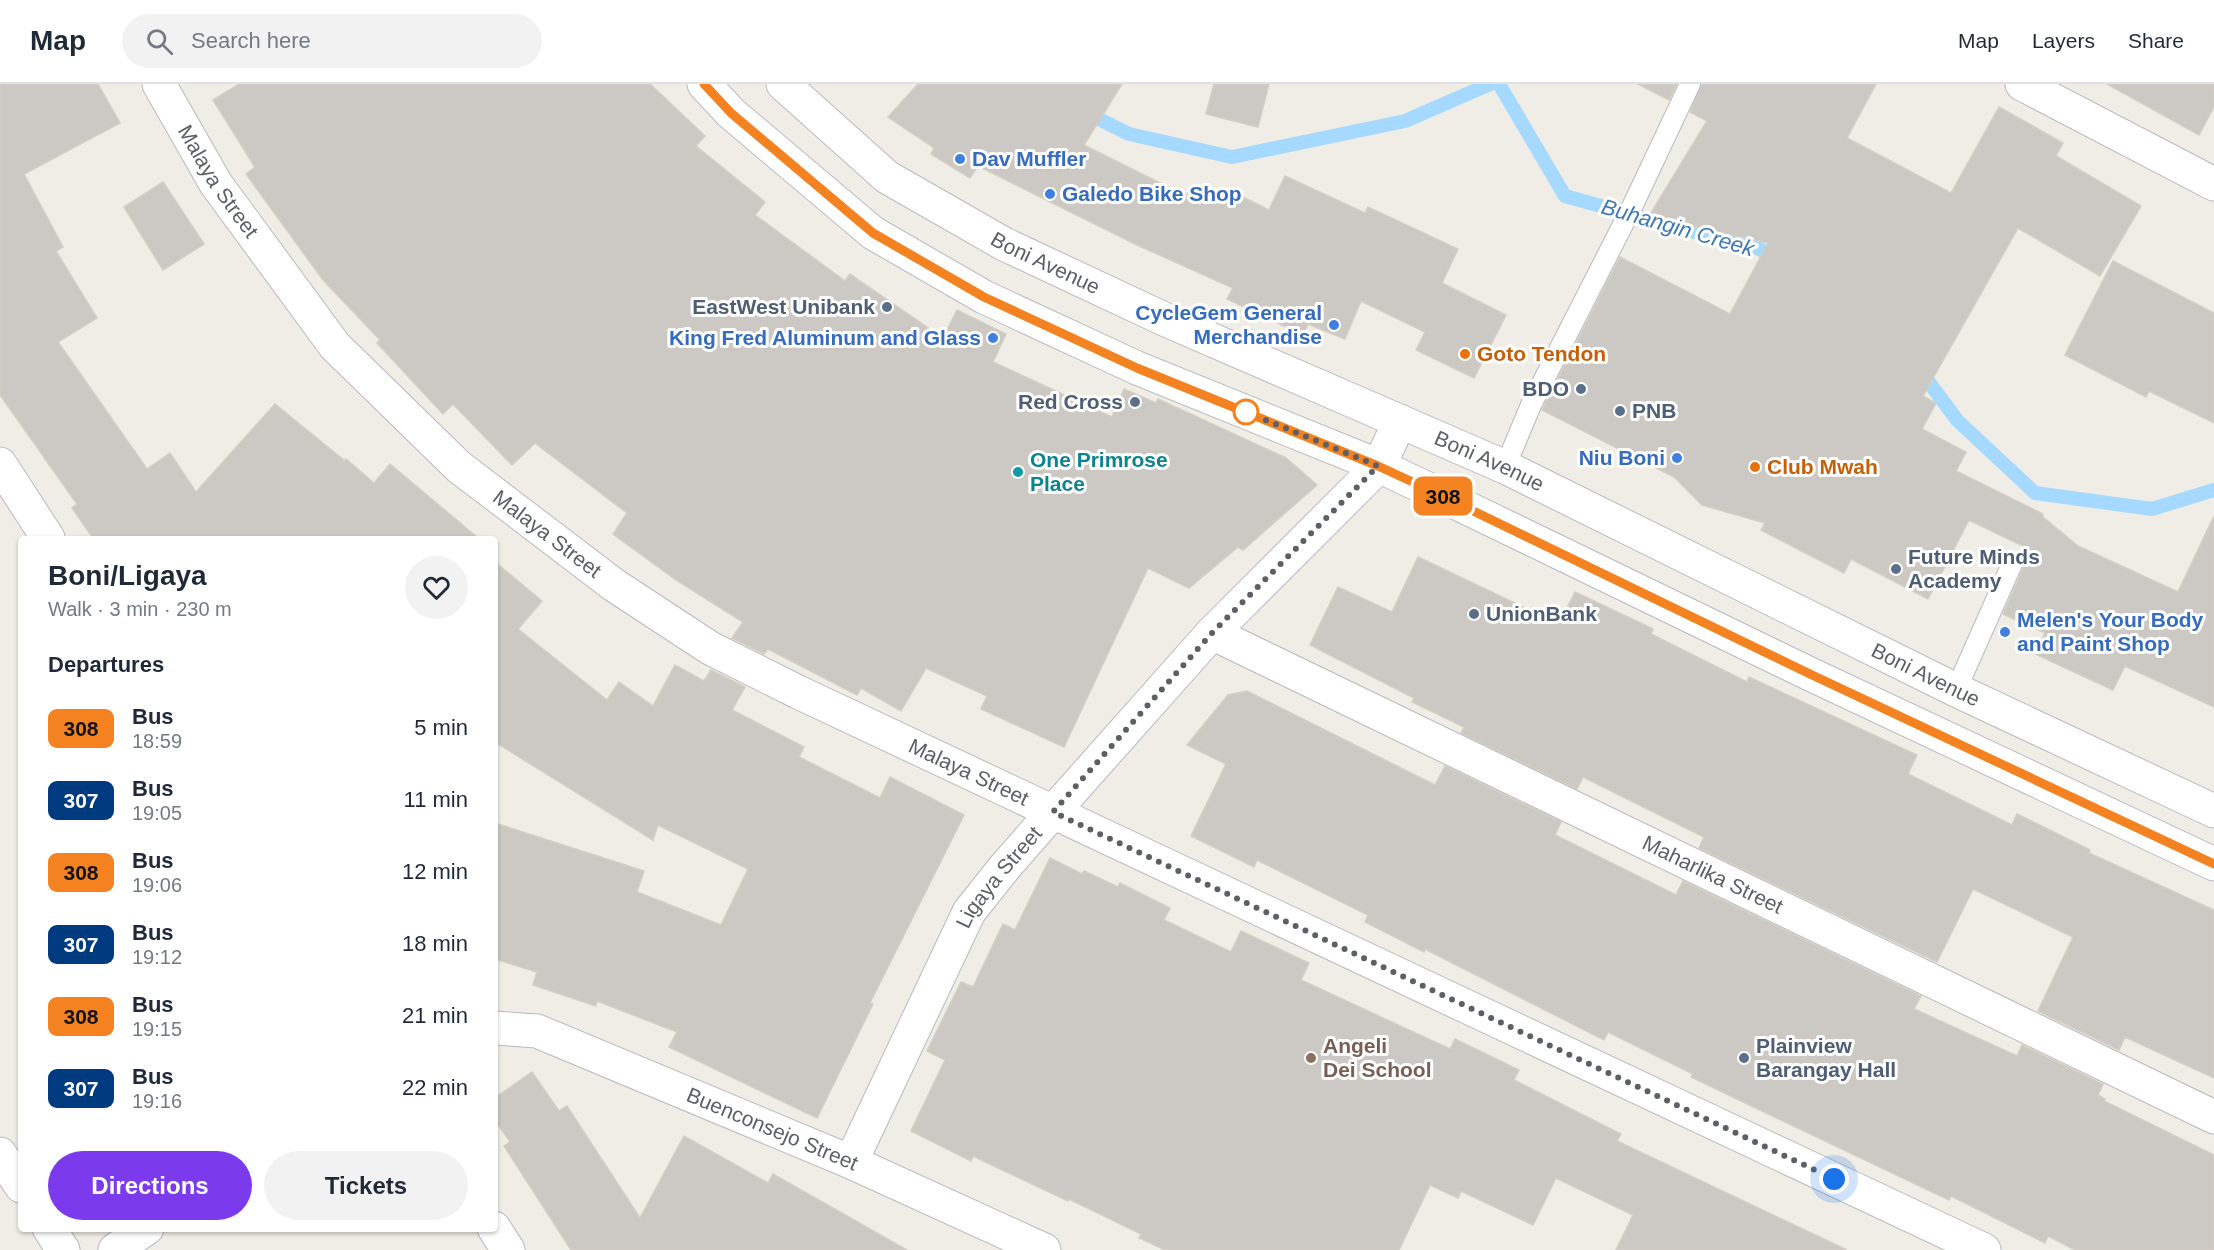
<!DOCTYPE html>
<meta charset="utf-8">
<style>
:root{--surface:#fff;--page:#f2f2f3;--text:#1f2937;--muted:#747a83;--line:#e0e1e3;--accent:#7c3aed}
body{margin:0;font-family:Helvetica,sans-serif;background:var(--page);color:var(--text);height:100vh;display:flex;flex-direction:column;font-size:22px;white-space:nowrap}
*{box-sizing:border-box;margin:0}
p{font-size:20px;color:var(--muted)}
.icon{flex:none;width:33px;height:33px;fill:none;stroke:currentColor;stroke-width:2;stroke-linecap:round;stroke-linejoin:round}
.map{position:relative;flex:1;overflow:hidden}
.drawer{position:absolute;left:18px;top:452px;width:480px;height:696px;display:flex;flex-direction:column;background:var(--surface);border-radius:6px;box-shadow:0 2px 4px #0004}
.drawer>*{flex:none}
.badge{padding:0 12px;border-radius:9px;font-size:21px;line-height:39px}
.you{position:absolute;width:30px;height:30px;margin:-15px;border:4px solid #fff;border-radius:50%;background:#1a73e8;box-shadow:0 0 0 9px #1a73e833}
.map>.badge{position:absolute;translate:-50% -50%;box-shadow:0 0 0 3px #fff}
h2{padding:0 30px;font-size:22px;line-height:54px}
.round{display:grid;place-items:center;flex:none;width:63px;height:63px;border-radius:32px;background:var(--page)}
.overview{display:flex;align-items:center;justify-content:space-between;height:102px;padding:0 30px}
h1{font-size:28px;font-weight:800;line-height:45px}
.primary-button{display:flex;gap:12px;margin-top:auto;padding:12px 30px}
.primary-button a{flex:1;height:69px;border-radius:36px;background:var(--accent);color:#fff;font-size:24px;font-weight:800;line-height:69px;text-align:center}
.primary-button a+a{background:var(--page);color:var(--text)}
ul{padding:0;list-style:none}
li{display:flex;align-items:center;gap:18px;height:72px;padding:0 30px}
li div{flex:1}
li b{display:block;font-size:22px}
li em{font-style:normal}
li .badge{min-width:66px;font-weight:700;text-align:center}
header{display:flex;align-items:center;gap:36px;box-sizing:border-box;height:84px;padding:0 30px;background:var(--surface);border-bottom:2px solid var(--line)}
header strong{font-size:28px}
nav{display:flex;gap:33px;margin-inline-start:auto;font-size:21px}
.search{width:420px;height:54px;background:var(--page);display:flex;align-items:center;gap:15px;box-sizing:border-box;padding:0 21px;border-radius:33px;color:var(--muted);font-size:22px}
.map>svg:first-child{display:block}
</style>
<header>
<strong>Map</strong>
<div class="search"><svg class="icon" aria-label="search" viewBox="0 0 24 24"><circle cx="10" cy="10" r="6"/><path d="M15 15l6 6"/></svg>Search here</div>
<nav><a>Map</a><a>Layers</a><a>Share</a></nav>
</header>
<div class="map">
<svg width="2214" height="1166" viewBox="0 0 2214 1166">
<rect width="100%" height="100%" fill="#efede5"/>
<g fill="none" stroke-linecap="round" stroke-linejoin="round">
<!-- stream -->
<g stroke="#a5d9ff" stroke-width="14">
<polyline points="1499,0 1565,112 1690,147 1748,159 1780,176"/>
<polyline points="1085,28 1129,50 1232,73 1405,37 1490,0"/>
<polyline points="1919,285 1957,336 2035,409 2152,425 2214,406"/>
</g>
</g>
<!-- building -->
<g fill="#ccc9c4" stroke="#d4cec3" stroke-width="1.5">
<polygon points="0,0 98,0 120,39 24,90 63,163 56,167 97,234 58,258 147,385 170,369 196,408 275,320 345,377 346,375 374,399 390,380 478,454 93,454 72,424 77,420 0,311"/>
<polygon points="239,0 650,0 705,52 696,62 765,118 755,131 845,197 850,190 943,254 957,226 1006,250 993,278 1112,333 1124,305 1156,319 1158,315 1286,374 1317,401 1243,466 1238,463 1189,504 1148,484 1064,663 981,625 987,612 926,584 901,627 861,604 857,611 768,565 764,570 732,554 743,538 676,496 613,450 627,429 535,359 512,381 453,320 443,330 377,259 380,256 323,196 246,90 255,83 213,16"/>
<polygon points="918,0 1122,0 1084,61 1186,112 1191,103 1231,122 1237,110 1269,126 1285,92 1365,129 1368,123 1458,165 1442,199 1506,231 1474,294 1416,266 1425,248 1361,217 1345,255 1308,240 1303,251 1227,215 1233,204 1135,160 978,82 970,94 931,70 934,64 888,33"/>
<polygon points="1214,0 1269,0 1258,43 1206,30"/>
<polygon points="1638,0 1677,0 1669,16"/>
<polygon points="1702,0 1876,0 1847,54 1951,109 1999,23 2063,59 2056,72 2141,122 2100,192 2018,144 1923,312 1936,319 1922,345 1966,368 1956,387 2043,430 2043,433 2078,462 2178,508 2214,432 2214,623 2125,582 2113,606 2035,570 2045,549 2003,530 2023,485 2023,475 2027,464 1969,436 1928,515 1851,475 1844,489 1761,446 1765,439 1702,421 1674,393 1542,326 1620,173 1730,230 1768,159 1649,132 1707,37 1690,28"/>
<polygon points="2107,0 2214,0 2214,23 2199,51"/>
<polygon points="163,98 204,160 163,186 124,123"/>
<polygon points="2113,177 2214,229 2214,339 2149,307 2146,313 2065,271"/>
<polygon points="1418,473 1559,540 1575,508 1653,545 1651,550 1747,598 1749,593 1917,671 1908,690 2012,741 2017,730 2090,766 2089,769 2214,826 2214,994 2125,953 2119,966 2038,927 2073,853 1973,805 1937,878 1699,764 1704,753 1583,693 1577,705 1461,649 1464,643 1412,618 1414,614 1310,561 1338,503 1392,528"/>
<polygon points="495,478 542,517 518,545 607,616 619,598 653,622 675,581 704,597 711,586 745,603 732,626 804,663 799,673 880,714 890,693 964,731 870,919 873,920 817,1034 669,963 677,948 597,917 596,922 533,901 537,888 495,875 495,739 644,787 637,808 721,841 748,785 658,741 653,756 495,658"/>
<polygon points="1247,607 1435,701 1445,682 1561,738 1555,751 1676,811 1683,797 1921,912 1914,925 2017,972 2022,961 2103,1000 2098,1011 2105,1015 2104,1017 2214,1071 2214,1166 2075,1166 2048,1152 2045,1159 1951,1112 1949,1116 1762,1027 1691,993 1693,990 1608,948 1604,956 1425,865 1424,868 1365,838 1368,831 1257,776 1254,783 1191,752 1226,680 1187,661 1228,611"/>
<polygon points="1050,774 1082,790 1084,787 1118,803 1120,799 1170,824 1164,836 1231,868 1241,847 1309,879 1301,896 1450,965 1455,955 1519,986 1514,996 1621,1050 1617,1057 1847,1166 1616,1166 1633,1131 1556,1094 1533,1141 1461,1107 1458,1114 1430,1101 1399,1166 1165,1166 1139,1154 1141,1150 1069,1115 1068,1117 973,1072 971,1077 911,1047 945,976 927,967 961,898 973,903 1003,840 1015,846"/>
<polygon points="532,988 559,1027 567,1022 640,1134 684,1052 768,1099 773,1090 907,1166 571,1166 504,1062 510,1058 495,1036 495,1014"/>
</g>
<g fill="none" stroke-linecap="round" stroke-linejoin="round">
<defs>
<g id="lane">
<polyline points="1505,383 1531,321 1632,123 1690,0"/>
<polyline points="1956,606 2012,480"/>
</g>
<g id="street">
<path id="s1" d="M159 0 216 100 335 262 459 383 614 501 710 564 798 608 1984 1166"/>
<polyline points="2022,0 2214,100"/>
<path id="s2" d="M1212 549 2214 1033"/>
<path id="s3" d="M495 944 537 947 851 1078 1044 1166"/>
<polyline points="0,1070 21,1102"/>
<path id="s4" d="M851 1078 969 828 1004 784 1053 728 1212 549 1379 382 1400 337"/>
<polyline points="49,1144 63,1166"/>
<polyline points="115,1166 147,1144"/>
</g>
<g id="secondary">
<polyline points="704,0 731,29 873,149 984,213 1137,284 1379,382 1432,407 1810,590 2214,780"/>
<path id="s5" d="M783 0 887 93 1004 160 1164 235 1505 383 1956 606 2214 727"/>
<polyline points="0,380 48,454"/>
<polyline points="494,1144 508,1166"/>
</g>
</defs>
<!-- lane casing -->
<use href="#lane" stroke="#b7babf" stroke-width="22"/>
<!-- street casing -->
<use href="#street" stroke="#b7babf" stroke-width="35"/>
<!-- secondary casing -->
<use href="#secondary" stroke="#b8bbc1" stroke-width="35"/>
<!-- lane -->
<use href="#lane" stroke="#fff" stroke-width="20"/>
<!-- street -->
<use href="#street" stroke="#fff" stroke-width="33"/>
<!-- secondary -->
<use href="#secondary" stroke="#fff" stroke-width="33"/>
</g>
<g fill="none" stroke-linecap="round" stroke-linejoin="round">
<defs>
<polyline id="line" points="704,0 731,29 873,149 984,213 1137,284 1378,382 1432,407 1810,590 2214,780"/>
</defs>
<!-- line casing -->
<use href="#line" stroke="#fff" stroke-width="14"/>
<!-- line -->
<use href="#line" stroke="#f58220" stroke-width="9"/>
<!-- walk -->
<polyline stroke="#5c6065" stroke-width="6" stroke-dasharray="0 10.8" points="1246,328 1378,382 1212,549 1053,728 1834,1095"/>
</g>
<!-- markers -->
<g fill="#3f7fe0" stroke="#fff" stroke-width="2">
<circle cx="960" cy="75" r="6"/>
<circle cx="1050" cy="110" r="6"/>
<circle cx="1334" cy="241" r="6"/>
<circle cx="993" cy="254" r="6"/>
<circle cx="1677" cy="374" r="6"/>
<circle cx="2005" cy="548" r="6"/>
</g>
<g fill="#5c6f8a" stroke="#fff" stroke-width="2">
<circle cx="887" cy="223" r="6"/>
<circle cx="1581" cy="305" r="6"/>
<circle cx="1135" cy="318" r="6"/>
<circle cx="1620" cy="327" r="6"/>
<circle cx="1896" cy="485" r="6"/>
<circle cx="1474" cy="530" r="6"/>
<circle cx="1744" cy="974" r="6"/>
</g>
<g fill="#e8710a" stroke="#fff" stroke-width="2">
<circle cx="1465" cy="270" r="6"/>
<circle cx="1755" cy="383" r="6"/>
</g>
<circle fill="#fff" stroke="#f58220" stroke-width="3" cx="1246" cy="328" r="12"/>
<circle fill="#0f9aa8" stroke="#fff" stroke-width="2" cx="1018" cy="388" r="6"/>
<circle fill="#8d6e63" stroke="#fff" stroke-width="2" cx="1311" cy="974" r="6"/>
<g text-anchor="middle" stroke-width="6" stroke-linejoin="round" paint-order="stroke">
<!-- shop labels -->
<g font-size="21" font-weight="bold" fill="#366cbe" stroke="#fff" text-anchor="start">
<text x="972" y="82">Dav Muffler</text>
<text x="1062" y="117">Galedo Bike Shop</text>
<text x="1322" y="236" text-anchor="end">CycleGem General<tspan x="1322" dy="24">Merchandise</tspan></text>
<text x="981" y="261" text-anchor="end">King Fred Aluminum and Glass</text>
<text x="1665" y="381" text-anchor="end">Niu Boni</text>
<text x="2017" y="543">Melen's Your Body<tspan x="2017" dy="24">and Paint Shop</tspan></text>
</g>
<!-- street labels -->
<g font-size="21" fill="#5c6065" stroke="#fff">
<text dy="7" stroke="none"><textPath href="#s1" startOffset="114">Malaya Street</textPath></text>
<text dy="7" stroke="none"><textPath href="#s5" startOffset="320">Boni Avenue</textPath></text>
<text dy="7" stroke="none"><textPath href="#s5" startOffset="806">Boni Avenue</textPath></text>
<text dy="7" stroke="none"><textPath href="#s1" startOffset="600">Malaya Street</textPath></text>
<text dy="7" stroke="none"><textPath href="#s5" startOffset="1292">Boni Avenue</textPath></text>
<text dy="7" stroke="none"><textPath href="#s1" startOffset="1086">Malaya Street</textPath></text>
<text dy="7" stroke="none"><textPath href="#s2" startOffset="556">Maharlika Street</textPath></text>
<text dy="7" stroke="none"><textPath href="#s4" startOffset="322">Ligaya Street</textPath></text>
<text dy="7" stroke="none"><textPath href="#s3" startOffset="297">Buenconsejo Street</textPath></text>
</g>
<!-- service labels -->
<g font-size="21" font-weight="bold" fill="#4e5e75" stroke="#fff" text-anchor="start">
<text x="875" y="230" text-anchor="end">EastWest Unibank</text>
<text x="1569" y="312" text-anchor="end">BDO</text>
<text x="1123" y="325" text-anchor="end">Red Cross</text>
<text x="1632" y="334">PNB</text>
<text x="1908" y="480">Future Minds<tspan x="1908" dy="24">Academy</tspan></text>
<text x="1486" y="537">UnionBank</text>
<text x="1756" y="969">Plainview<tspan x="1756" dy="24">Barangay Hall</tspan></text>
</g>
<!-- food labels -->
<g font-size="21" font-weight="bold" fill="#c56008" stroke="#fff" text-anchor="start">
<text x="1477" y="277">Goto Tendon</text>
<text x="1767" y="390">Club Mwah</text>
</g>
<!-- culture labels -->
<g font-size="21" font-weight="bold" fill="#0d838f" stroke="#fff" text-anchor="start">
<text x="1030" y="383">One Primrose<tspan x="1030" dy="24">Place</tspan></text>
</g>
<!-- education labels -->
<g font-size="21" font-weight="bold" fill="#785e54" stroke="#fff" text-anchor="start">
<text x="1323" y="969">Angeli<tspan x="1323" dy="24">Dei School</tspan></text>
</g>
<!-- water labels -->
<g font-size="22" font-style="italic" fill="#3f79b4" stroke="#fff">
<text transform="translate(1678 143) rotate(16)" y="8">Buhangin Creek</text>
</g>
</g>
</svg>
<div class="you" style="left:1834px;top:1095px"></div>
<b class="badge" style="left:1443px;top:412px;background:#f58220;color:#111">308</b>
<section class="drawer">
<div class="overview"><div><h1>Boni/Ligaya</h1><p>Walk · 3 min · 230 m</p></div><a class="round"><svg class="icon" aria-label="heart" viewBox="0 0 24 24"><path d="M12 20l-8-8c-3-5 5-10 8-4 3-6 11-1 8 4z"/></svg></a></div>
<h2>Departures</h2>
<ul>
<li><span class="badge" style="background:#f58220;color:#111">308</span><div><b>Bus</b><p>18:59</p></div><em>5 min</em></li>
<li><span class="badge" style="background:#003b80;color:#fff">307</span><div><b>Bus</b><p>19:05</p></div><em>11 min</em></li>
<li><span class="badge" style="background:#f58220;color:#111">308</span><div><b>Bus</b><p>19:06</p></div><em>12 min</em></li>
<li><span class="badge" style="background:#003b80;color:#fff">307</span><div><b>Bus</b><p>19:12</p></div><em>18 min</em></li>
<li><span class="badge" style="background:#f58220;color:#111">308</span><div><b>Bus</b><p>19:15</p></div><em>21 min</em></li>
<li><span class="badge" style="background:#003b80;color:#fff">307</span><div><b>Bus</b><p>19:16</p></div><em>22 min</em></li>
</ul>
<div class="primary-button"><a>Directions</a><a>Tickets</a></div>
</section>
</div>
